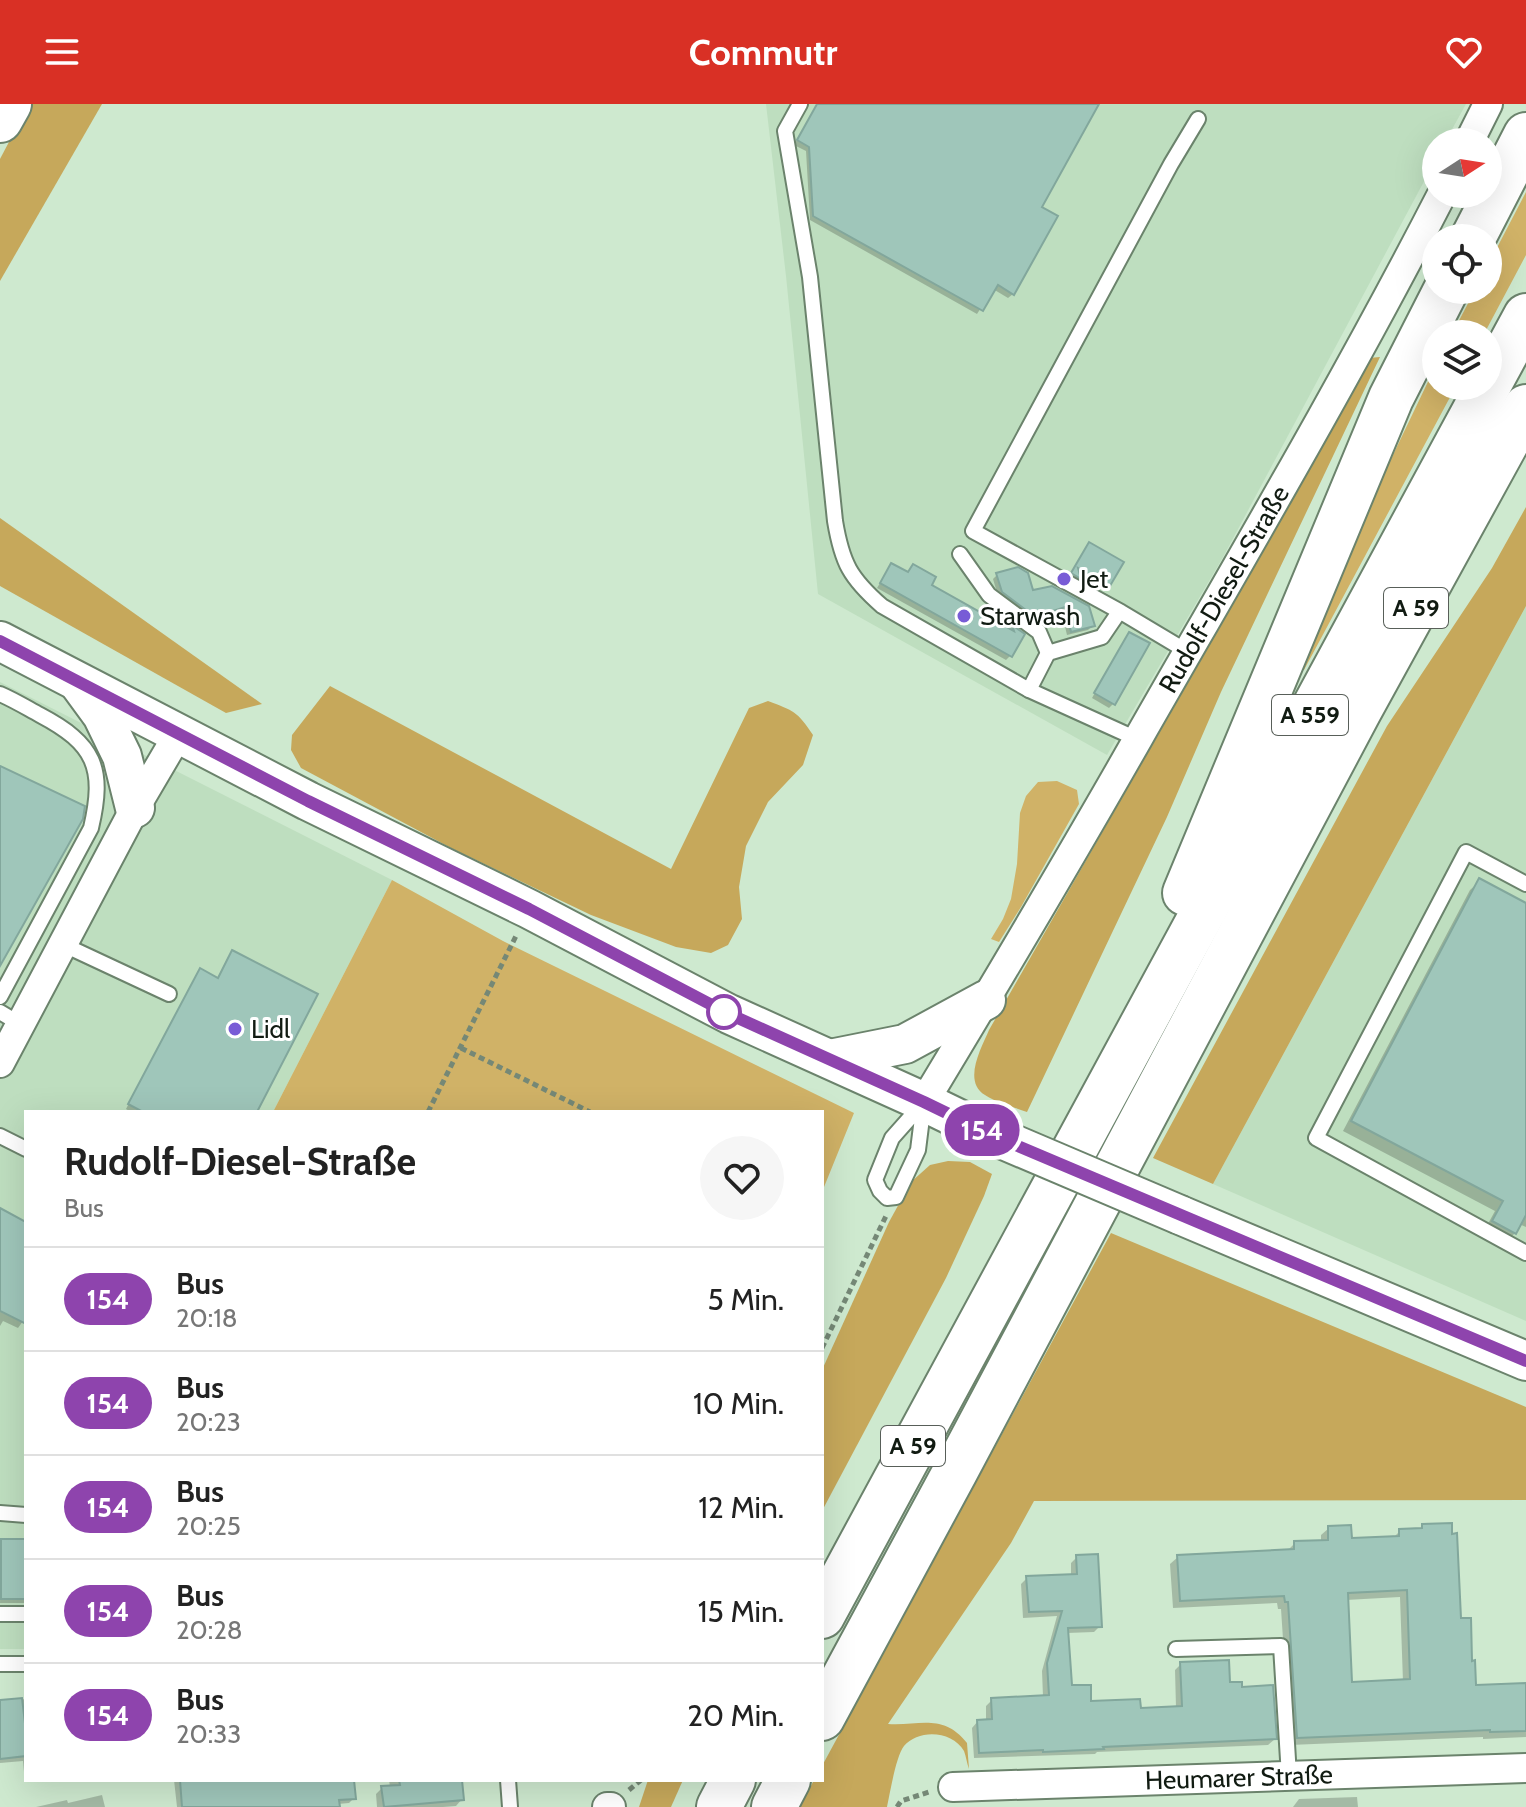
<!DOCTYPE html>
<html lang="de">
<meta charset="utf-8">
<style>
:root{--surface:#fff;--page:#f6f6f6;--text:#222;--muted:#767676;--line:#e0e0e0;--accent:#d93025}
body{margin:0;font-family:Cabin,sans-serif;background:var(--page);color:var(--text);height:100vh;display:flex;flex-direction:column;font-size:30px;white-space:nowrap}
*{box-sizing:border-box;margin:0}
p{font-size:26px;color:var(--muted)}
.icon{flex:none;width:44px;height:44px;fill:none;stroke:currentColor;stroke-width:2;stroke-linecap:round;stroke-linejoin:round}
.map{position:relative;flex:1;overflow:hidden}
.panel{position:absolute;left:24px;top:1006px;width:800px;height:672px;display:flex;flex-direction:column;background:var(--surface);border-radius:0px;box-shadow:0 8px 32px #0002}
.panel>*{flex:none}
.badge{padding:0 16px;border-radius:26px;font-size:28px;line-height:52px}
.needle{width:52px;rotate:78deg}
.tools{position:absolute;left:1422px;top:24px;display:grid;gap:16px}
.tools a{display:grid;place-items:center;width:80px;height:80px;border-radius:50%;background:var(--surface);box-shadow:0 8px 32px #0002;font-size:40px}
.map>.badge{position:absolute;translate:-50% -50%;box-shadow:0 0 0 4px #fff}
.round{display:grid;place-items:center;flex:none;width:84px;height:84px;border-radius:42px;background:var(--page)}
.head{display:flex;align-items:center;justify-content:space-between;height:136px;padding:0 40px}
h1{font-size:38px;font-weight:800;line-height:60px}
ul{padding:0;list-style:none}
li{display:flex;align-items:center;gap:24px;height:104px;padding:0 40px;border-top:2px solid var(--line)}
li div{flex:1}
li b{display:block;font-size:30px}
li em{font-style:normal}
li .badge{min-width:88px;font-weight:700;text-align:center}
header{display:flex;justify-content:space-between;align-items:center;height:104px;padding:0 40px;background:var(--accent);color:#fff;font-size:36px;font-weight:800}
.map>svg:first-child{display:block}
</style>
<header><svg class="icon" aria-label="menu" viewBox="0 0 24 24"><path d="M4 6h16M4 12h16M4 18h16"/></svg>Commutr<svg class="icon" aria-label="heart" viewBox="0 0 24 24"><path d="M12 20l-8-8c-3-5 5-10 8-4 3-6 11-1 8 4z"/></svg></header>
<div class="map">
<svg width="1526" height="1703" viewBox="0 0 1526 1703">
<rect width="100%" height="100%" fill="#cee9cf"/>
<!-- built -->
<g fill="#bedebf">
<polygon points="766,0 1466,0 1445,38 1436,38 1436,55 1222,455 1107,651 818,490 786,172"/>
<polygon points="1526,502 1526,1217 1213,1080"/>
<polygon points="0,578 392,776 273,1008 26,1008 26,1545 0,1545"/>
</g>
<!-- green -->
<g fill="#d0b267">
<polygon points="1526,88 1526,151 1484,230 1452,230 1475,186 1488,186 1488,161"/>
<polygon points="1436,261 1436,282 1456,282 1304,566 1296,562 1359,422"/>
<polygon points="1057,677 1077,686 1079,700 1021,803 999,838 991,835 1003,815 1011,795 1017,760 1020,709 1026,692 1038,678"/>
<polygon points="392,776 503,837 854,1009 822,1088 822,1008 273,1008"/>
</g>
<!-- forest -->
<g fill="#c6a85b">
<polygon points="29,0 102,0 0,177 0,55"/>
<path d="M1380 253 1221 588 1167 713 1027 1008C1014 1003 997 999 985 991 962 977 982 943 989 926L1293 395 1369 254Z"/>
<polygon points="1526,403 1526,502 1213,1080 1153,1054 1387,622 1492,464"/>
<polygon points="0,414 262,600 226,609 0,482"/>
<path d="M330 582 671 765 749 604 768 597C794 607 797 607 813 631L803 661 768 698 746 742 739 783 742 815 728 841 711 849 676 843 591 811 451 744 301 664 291 646 292 631Z"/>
<polygon points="948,1057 970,1058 992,1070 984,1092 946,1174 822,1407 822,1266 889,1118 911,1078 930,1061"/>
<path d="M1111 1129 1526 1303V1396L1034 1397 1011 1439 888 1620C920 1622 943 1609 967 1639L969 1665C967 1660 966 1652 964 1647 952 1626 918 1625 904 1642 896 1652 890 1689 887 1703H800L814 1676H822V1662Z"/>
<polygon points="648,1676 683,1676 671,1703 639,1703"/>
</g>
<!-- shadow -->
<g fill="#0003" fill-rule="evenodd">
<polygon points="817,0 1096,0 1039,103 1013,190 1008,194 993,185 977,210 810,116 806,47 794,41"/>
<polygon points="1090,440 1108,481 1104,485 1078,470 1079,474 1075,478 1068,474 1070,471 1075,474 1075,469 1072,467"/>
<polygon points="891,461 907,470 913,462 929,482 1009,527 1012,523 1022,531 1010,552 1006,556 877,484"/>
<polygon points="997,471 1032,489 1052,484 1093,521 1088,526 1067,531 1061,506 1030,516 998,492 993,475"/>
<polygon points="1125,535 1113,600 1109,604 1092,594"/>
<polygon points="1480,777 1526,801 1526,1123 1519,1120 1515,1129 1505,1139 1484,1127 1495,1107 1343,1027 1470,786"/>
<polygon points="233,849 255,1008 131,1008 126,1005 196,871 217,875 228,853"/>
<polygon points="0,1107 26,1120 26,1213 18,1224 3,1217 0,1222"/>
<path d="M1423 1422 1459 1517 1474 1583 1526 1581V1633L1483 1635V1633L1290 1641 1281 1505H1278L1277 1499 1173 1504 1170 1460 1178 1453 1286 1448 1295 1439 1321 1438V1431L1329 1424 1350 1436 1392 1435 1400 1427 1419 1426ZM1400 1493 1403 1578 1350 1580 1346 1496Z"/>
<polygon points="1,1437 26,1437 26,1499 0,1499"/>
<polygon points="1077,1453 1100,1522 1094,1528 1067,1529 1070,1583 1090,1600 1139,1606 1176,1604 1175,1566 1181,1560 1275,1635 1268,1641 1097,1648 1095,1650 974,1654 972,1624 978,1617 986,1617 986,1602 992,1596 1043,1593 1042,1567 1057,1512 1023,1514 1021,1480 1027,1474 1071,1472 1071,1459"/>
<polygon points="26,1595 26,1668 24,1668 23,1657 0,1659 0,1598"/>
<polygon points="174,1676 352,1676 354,1694 349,1699 338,1700 338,1703 177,1703"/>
<polygon points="389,1676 460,1676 462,1695 456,1702 443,1703 377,1703 376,1690 382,1684 390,1683"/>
<polygon points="102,1691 105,1703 36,1703 67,1696 68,1699"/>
<polygon points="1357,1693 1358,1703 1293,1703 1299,1695"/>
</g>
<!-- building -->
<g fill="#9fc6ba" stroke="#82a79c" stroke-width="2" fill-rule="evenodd">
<polygon points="817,0 1099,0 1042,103 1058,112 1014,191 998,181 983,207 813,112 809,43 797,36"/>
<polygon points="1089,438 1124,458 1110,482 1078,464 1081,475 1071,469"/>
<polygon points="891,459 908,468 913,460 936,473 932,481 1014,527 1012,521 1025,530 1012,553 880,479"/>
<polygon points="1018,463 1028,469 1033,486 1052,482 1089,502 1095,522 1071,528 1065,503 1035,513 1002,488 996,469"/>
<polygon points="1129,528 1150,539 1115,601 1094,589"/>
<polygon points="0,662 85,702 83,715 0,862"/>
<polygon points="1479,774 1526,799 1526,1111 1516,1130 1492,1117 1503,1097 1351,1017"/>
<polygon points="232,846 318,890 257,1008 143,1008 128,1000 200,864 218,874"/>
<polygon points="0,1104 26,1118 26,1220 0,1207"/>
<path d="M1452 1419V1430L1457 1429 1461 1514H1471L1472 1557 1475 1556 1476 1581 1526 1579V1627L1490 1628V1626L1297 1634 1288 1498H1285L1284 1492 1180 1497 1177 1451 1294 1445V1437L1328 1436V1422L1351 1421 1352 1434 1399 1432V1425L1422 1424V1420ZM1407 1486 1410 1575 1352 1578 1348 1489Z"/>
<rect x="1" y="1435" width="25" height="60"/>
<polygon points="1098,1450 1102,1523 1068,1524 1072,1581 1091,1581 1091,1597 1140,1595 1141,1604 1182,1602 1180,1558 1229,1556 1230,1578 1242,1578 1242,1583 1273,1581 1277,1635 1103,1643 1104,1645 1043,1648 1043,1646 979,1649 977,1616 992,1615 991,1594 1049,1591 1047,1559 1062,1507 1029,1508 1026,1472 1077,1470 1076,1451"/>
<polygon points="22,1594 26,1628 26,1652 0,1655 0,1596"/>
<polygon points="180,1676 354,1676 356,1695 339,1696 340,1703 182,1703"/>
<polygon points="399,1676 462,1676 464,1696 384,1703 381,1682 400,1681"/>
</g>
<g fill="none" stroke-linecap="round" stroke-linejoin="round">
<defs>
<g id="service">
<path d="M800 0 785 27 810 173 835 417C842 459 850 474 882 502L1029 586 1137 635"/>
<polyline points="960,450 989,491 1039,528 1048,549"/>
<polyline points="1188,548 1121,508 973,427 1171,60 1198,15"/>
<polyline points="1029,586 1048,549 1102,533 1119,508"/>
<path d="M0 590C14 596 27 604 40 611 95 640 105 664 91 724L0 893"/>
<polyline points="1526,780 1466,748 1316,1034 1526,1149"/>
<polyline points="62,840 169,890"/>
<polyline points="0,908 20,920"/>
<polygon points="924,998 918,1046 896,1093 887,1094 880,1087 875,1076 892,1034"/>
<polyline points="0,1032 26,1045"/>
<polyline points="0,1409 26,1411"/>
<polyline points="0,1510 26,1510"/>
<polyline points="1176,1545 1281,1542 1289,1672"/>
<polyline points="0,1560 26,1560"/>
<polyline points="508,1676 510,1703"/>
</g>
<g id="minor">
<polyline points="1469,38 1488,0"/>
<polyline points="0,959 135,704 179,629"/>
<path id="s1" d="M924 998C997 877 1069 756 1139 633 1242 453 1347 275 1442 90"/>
<path id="s2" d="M953 1683 1526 1664"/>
<polyline points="607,1703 611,1703"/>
</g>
<g id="secondary">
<polyline points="0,537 308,697 529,805 729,910 924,998 992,1031"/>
<polyline points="80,581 102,611 122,652 135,704"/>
<polyline points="830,955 905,940 986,896"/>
<polyline points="1180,1111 1526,1257"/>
</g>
<polyline id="primary" points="0,16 9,0"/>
<g id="motorway">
<polyline points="1473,134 1526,31"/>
<polyline points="1185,789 1391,294 1446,186"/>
<polyline points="822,1512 1526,212"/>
<polyline points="822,1614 955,1368 1359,607 1526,303"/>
<polyline points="719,1703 733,1676"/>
<polyline points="774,1703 788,1676"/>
</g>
</defs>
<!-- service casing -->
<use href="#service" stroke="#6b836c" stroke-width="18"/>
<!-- minor casing -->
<use href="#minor" stroke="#6b836c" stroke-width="32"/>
<!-- secondary casing -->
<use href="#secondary" stroke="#6b836c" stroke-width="42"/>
<!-- primary casing -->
<use href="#primary" stroke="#6b836c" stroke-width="48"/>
<!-- motorway casing -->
<use href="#motorway" stroke="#6b836c" stroke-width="48"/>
<!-- path -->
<g stroke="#758876" stroke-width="5" stroke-dasharray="6 4" stroke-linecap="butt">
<polyline points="461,944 590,1008"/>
<polyline points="428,1008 517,830"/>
<polyline points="822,1244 886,1112"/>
<polyline points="629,1686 641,1676"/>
<polyline points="897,1703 901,1697 929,1688"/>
</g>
<!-- service -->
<use href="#service" stroke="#fff" stroke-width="14"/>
<!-- minor -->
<use href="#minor" stroke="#fff" stroke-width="28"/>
<!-- secondary -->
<use href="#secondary" stroke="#fff" stroke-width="38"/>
<!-- primary -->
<use href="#primary" stroke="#fff" stroke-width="44"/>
<!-- motorway -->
<use href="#motorway" stroke="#fff" stroke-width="44"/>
<defs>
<polyline id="secondary-bridge" points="992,1031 1180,1111"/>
</defs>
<!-- secondary-bridge casing -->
<use href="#secondary-bridge" stroke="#6b836c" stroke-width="42" stroke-linecap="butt"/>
<!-- secondary-bridge -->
<use href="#secondary-bridge" stroke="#fff" stroke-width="38"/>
</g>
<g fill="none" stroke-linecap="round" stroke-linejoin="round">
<defs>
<polyline id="line" points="0,537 308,697 529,805 729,910 924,998 992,1031 1526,1257"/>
</defs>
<!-- line casing -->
<use href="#line" stroke="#fff" stroke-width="18"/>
<!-- line -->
<use href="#line" stroke="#8e44ad" stroke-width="12"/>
</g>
<!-- markers -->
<g fill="#785cd6" stroke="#fff" stroke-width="3">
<circle cx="1064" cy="475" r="8"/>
<circle cx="964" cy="512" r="8"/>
<circle cx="235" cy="925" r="8"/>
</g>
<circle fill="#fff" stroke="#8e44ad" stroke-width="4" cx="724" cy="908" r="16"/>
<g text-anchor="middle" stroke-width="6" stroke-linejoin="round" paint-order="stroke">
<!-- shield labels -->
<g fill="#fff" stroke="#585f59" stroke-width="2">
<rect x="1384" y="484" width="64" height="40" rx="6"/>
<rect x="1272" y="591" width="76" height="40" rx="6"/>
<rect x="881" y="1322" width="64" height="40" rx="6"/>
</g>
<g font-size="24" font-weight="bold" fill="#111b12">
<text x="1416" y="512">A 59</text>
<text x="1310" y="619">A 559</text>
<text x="913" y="1350">A 59</text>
</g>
<!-- poi labels -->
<g font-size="26" fill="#111b12" stroke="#fff" text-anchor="start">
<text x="1080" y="484">Jet</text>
<text x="980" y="521">Starwash</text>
<text x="251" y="934">Lidl</text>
</g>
<!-- street labels -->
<g font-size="26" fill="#111b12" stroke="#fff">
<text dy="9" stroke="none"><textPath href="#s1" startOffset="594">Rudolf-Diesel-Straße</textPath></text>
<text dy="9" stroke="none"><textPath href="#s2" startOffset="286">Heumarer Straße</textPath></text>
</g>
</g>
</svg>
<div class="tools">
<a><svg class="needle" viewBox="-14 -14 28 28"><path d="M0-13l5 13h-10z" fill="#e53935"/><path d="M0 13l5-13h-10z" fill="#767676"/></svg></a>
<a><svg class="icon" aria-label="locate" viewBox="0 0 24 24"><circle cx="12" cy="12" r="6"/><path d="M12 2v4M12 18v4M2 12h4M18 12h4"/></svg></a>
<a><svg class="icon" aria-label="layers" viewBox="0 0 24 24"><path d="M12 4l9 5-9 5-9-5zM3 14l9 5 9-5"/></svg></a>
</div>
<b class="badge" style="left:982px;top:1026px;background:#8e44ad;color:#fff">154</b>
<section class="panel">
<div class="head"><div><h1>Rudolf-Diesel-Straße</h1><p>Bus</p></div><a class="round"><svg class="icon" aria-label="heart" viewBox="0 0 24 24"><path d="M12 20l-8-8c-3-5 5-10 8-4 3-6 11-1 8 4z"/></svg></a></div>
<ul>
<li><span class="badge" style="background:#8e44ad;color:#fff">154</span><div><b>Bus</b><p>20:18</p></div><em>5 Min.</em></li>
<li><span class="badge" style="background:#8e44ad;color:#fff">154</span><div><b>Bus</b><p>20:23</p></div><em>10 Min.</em></li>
<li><span class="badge" style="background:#8e44ad;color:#fff">154</span><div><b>Bus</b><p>20:25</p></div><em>12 Min.</em></li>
<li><span class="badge" style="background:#8e44ad;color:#fff">154</span><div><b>Bus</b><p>20:28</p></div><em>15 Min.</em></li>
<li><span class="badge" style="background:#8e44ad;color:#fff">154</span><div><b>Bus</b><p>20:33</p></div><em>20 Min.</em></li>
</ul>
</section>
</div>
